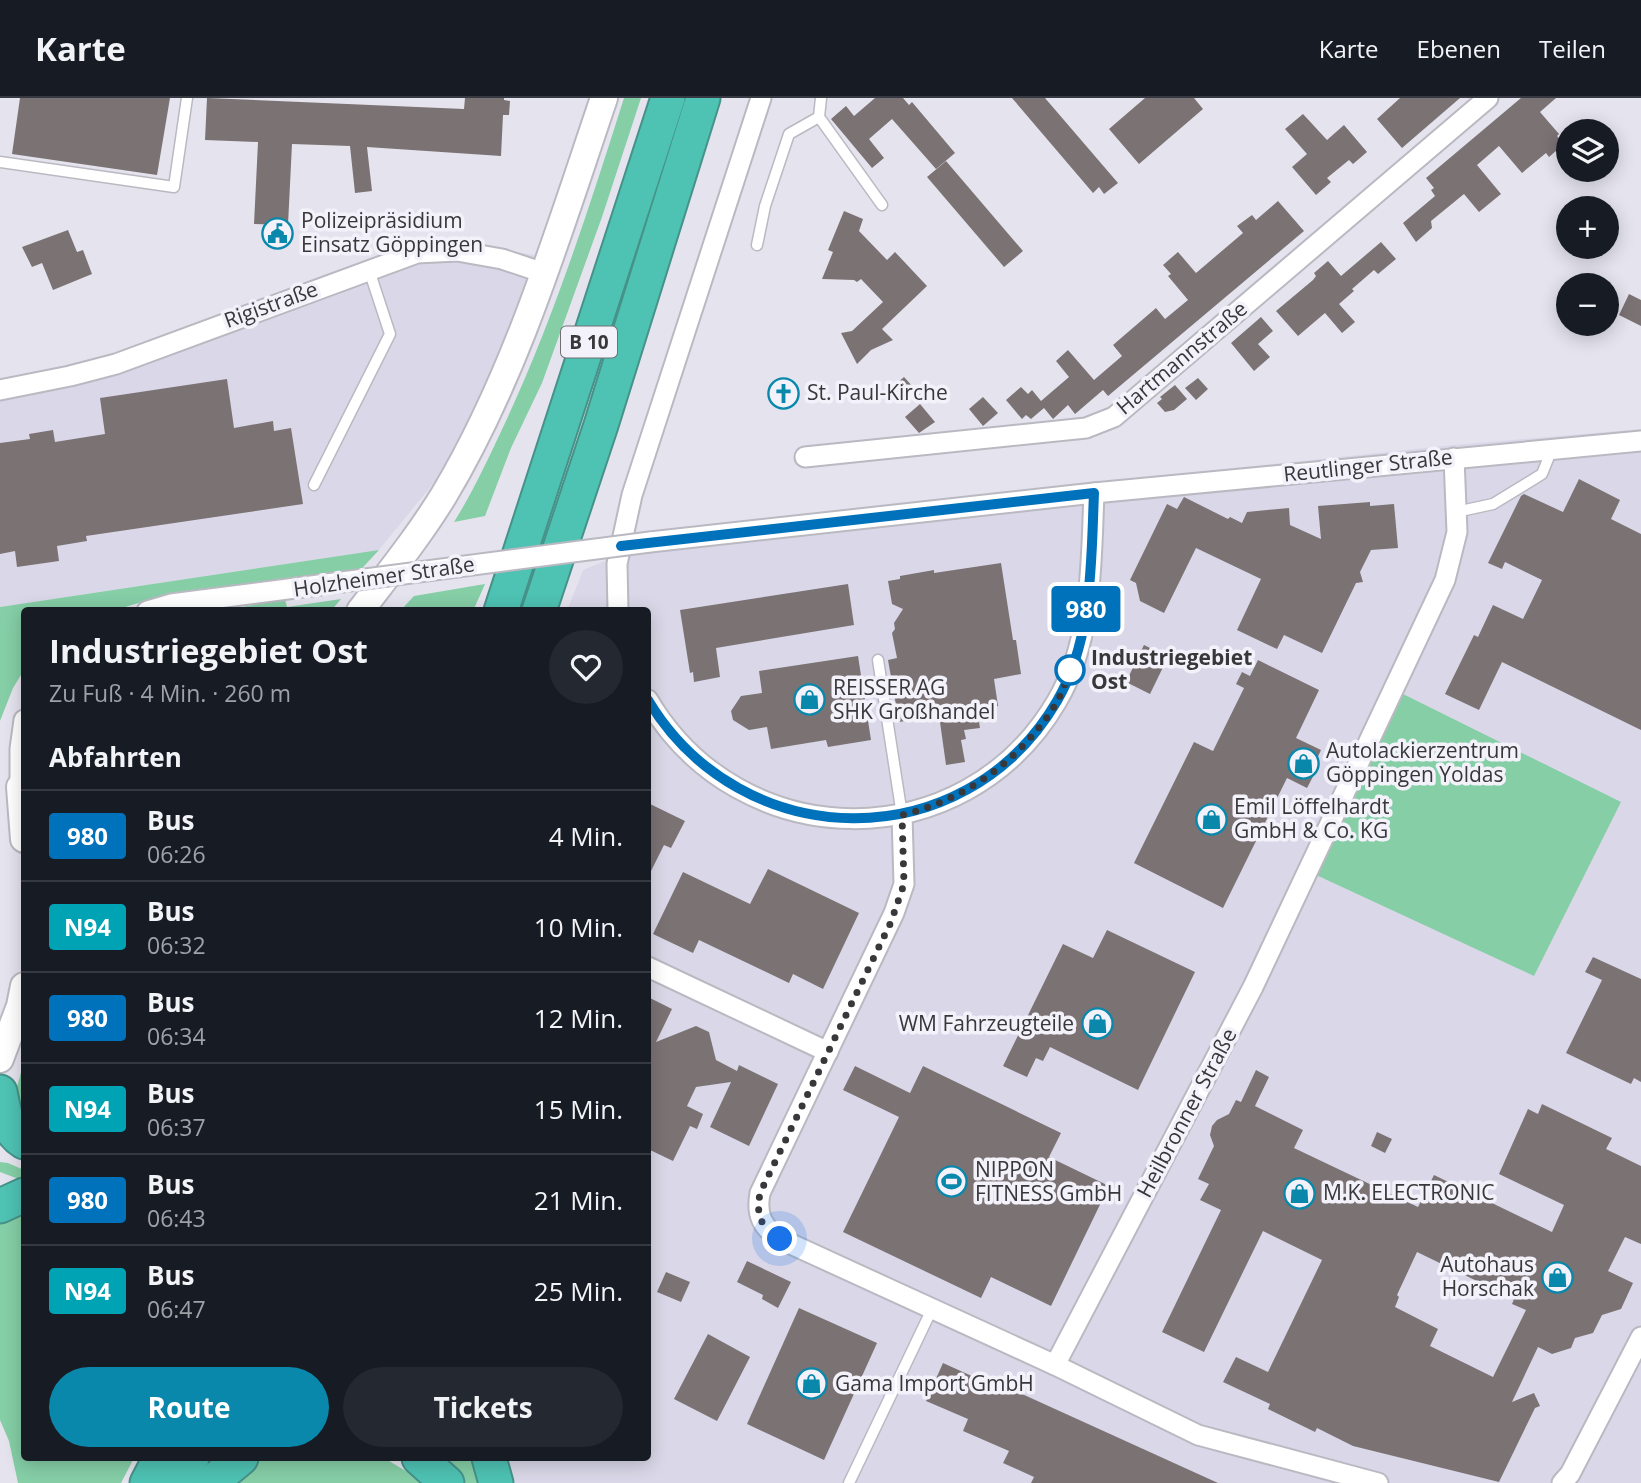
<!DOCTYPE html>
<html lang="de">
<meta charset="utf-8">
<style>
:root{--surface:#171b24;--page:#242831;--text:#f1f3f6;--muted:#9ea1a6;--line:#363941;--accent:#0a88ab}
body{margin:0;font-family:"Open Sans",sans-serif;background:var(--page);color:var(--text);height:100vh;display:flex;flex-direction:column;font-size:26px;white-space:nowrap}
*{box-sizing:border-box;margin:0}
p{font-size:23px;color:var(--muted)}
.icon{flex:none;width:38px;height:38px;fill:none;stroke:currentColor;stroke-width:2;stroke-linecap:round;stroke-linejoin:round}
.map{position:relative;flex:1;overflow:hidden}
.sheet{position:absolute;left:21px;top:509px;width:630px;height:854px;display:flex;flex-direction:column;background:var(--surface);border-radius:7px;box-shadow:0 4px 18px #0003}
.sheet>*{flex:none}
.badge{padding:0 14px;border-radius:5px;font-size:24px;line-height:46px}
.fabs{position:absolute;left:1556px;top:21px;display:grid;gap:14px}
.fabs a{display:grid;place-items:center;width:63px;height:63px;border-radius:50%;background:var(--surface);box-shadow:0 4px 18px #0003;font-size:35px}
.you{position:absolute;width:35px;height:35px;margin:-18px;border:5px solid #fff;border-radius:50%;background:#1a73e8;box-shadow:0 0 0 10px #1a73e833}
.map>.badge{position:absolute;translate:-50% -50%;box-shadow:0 0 0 4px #fff}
h2{padding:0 28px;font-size:26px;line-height:63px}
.round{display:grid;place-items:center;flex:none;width:74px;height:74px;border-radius:37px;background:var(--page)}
.head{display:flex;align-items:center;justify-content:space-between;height:119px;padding:0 28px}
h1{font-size:33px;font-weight:700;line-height:52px}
.action{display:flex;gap:14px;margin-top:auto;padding:14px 28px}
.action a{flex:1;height:80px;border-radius:42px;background:var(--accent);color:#fff;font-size:28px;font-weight:700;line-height:80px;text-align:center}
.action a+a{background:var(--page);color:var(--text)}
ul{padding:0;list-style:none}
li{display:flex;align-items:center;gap:21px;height:91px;padding:0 28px;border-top:2px solid var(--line)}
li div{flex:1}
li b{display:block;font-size:26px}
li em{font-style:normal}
li .badge{min-width:77px;font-weight:700;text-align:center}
header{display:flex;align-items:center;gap:42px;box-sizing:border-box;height:98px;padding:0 35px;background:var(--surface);border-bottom:2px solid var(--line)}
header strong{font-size:33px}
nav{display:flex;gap:38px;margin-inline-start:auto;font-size:24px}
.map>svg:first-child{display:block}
</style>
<header>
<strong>Karte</strong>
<nav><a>Karte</a><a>Ebenen</a><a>Teilen</a></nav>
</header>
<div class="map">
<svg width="1641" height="1385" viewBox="0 0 1641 1385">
<rect width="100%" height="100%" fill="#e5e4ee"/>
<!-- built -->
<g fill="#dad8e8">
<polygon points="458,144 535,157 495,265 446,370 379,452 0,509 0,281 90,263 140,249"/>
<polygon points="1641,331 1641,1385 505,1385 498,1360 648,1360 648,513 567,513 583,472 650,444 1092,385 1453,347"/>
</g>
<!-- green -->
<g fill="#85cea6">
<path d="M624 0H641L602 119 542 285 511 350 485 418 454 424C474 392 489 359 505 325 554 220 589 110 624 0Z"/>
<polygon points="379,452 353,480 145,503 112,513 24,513 24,572 13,590 0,623 0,509"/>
<polygon points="485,486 473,513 400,513 414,498"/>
<polygon points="285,501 287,509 341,501 331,513 221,513"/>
<polygon points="1403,596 1621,704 1534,878 1314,776"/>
<polygon points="24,963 24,1030 16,993"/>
<polygon points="0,1064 8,1065 24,1072 24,1083 0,1074"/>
<polygon points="24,1108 24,1360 134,1360 121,1385 18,1385 9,1343 0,1322 0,1118"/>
<polygon points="264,1360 384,1360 426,1385 227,1385 235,1377"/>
<polygon points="438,1360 483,1360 490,1385 466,1385"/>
</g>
<!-- building -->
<g fill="#7b7274" fill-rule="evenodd">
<polygon points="20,0 170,0 157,77 12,56"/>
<polygon points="207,0 464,11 465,0 504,0 504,2 510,3 509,17 503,17 501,58 367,49 372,93 355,95 350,48 292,46 288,127 254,126 258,44 205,42"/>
<polygon points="875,0 903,0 909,7 912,4 955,55 936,71 892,21 869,41 884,60 872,70 831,21 846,8 854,18"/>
<polygon points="1012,0 1045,0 1118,85 1104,96 1099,89 1093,95"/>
<polygon points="1145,0 1194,0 1203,11 1139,66 1109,31"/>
<polygon points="1400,0 1460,0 1402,50 1377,21"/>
<polygon points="1521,0 1556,0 1540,14 1559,36 1557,38 1564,46 1549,59 1546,55 1522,75 1499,48 1477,67 1501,96 1479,114 1464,96 1431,123 1432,130 1416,144 1403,125 1435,98 1431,92 1434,90 1426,80"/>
<polygon points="1303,16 1327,42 1344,27 1367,54 1353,66 1349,62 1327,80 1331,84 1316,97 1292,69 1307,56 1285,31"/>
<polygon points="946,63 1023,153 1004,169 927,79"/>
<polygon points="1278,103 1304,133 1108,298 1103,292 1075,316 1068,307 1053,321 1044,310 1031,321 1026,317 1022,321 1006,302 1021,289 1028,296 1032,292 1041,303 1069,279 1056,263 1068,252 1094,282 1122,258 1113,247 1156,210 1165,221 1188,202 1168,178 1171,176 1163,167 1178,154 1196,175 1243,135 1237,128 1252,117 1256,122"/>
<polygon points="844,113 863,121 859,133 887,162 895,154 927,188 882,231 893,242 871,252 857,266 841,235 852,233 883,204 861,181 857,184 854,182 822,181 833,154 828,152"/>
<polygon points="68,132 77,154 83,152 92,176 53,192 42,165 32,169 22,149"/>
<polygon points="1381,144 1396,161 1378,176 1374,172 1352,191 1354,193 1339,206 1355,224 1342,235 1325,215 1298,238 1276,213 1313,182 1316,178 1314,175 1328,163 1341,178"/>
<polygon points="1629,196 1641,202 1641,228 1619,217"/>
<polygon points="1261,219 1273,233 1258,246 1270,259 1254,273 1231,245"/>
<polygon points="904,279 924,301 889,292"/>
<polygon points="1198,280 1208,291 1196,302 1185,290"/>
<polygon points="227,281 234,330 273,323 274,333 291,330 303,406 86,438 87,443 57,448 59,463 17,469 15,453 0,456 0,345 30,341 29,336 53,332 55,344 105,336 100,300"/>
<polygon points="1175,287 1187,301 1174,312 1165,314 1157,305 1162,301 1160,299"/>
<polygon points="983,299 998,315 983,328 969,311"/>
<polygon points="920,306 935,324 919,335 905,319"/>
<polygon points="1579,381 1620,402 1611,421 1641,436 1641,632 1502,564 1479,612 1445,596 1474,537 1478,539 1493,507 1523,521 1542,482 1505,464 1502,471 1488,465 1521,398 1524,396 1563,414"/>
<polygon points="1184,399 1228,421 1230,419 1242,425 1247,414 1289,410 1290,427 1321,441 1318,408 1370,404 1370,408 1394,406 1398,450 1371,452 1360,474 1363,484 1356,485 1322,555 1284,537 1277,551 1237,532 1261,481 1196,450 1164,515 1140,503 1136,485 1130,482 1167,406 1177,411"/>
<polygon points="1001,465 1013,542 1016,542 1021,576 994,581 998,608 977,612 980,630 964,632 966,641 961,642 965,664 946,667 939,617 899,624 888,562 897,560 892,535 895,531 894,525 903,511 892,506 888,483 900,481 900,478 934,472 934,475"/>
<polygon points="848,486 854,527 716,550 720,579 694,584 693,574 690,575 680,512"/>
<polygon points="1144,547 1168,559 1150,596 1126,584"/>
<polygon points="858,558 871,642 828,649 826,642 771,651 767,629 749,632 733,622 731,613 741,598 762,595 759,573"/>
<polygon points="1258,562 1319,592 1296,640 1321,652 1315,665 1319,667 1307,690 1287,680 1223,810 1134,765 1194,644 1213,653 1244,590 1236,586 1242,574 1250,578"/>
<polygon points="648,705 685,723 671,750 664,747 648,779"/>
<polygon points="768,771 859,815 823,891 793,876 789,885 699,842 693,855 653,836 683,774 750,806"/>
<polygon points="1107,832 1195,874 1138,992 1050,949 1043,963 1036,960 1027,979 1003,968 1063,846 1093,860"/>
<polygon points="1593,859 1641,881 1641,984 1634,980 1631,986 1566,955 1602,882 1585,874"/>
<polygon points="648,899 672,911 656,944 696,928 709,934 716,962 737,973 739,967 778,986 749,1048 710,1029 731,984 696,989 687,1008 703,1016 697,1031 690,1028 673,1063 648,1051"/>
<polygon points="855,968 910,995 923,968 1061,1035 1049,1059 1109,1088 1051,1208 991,1179 981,1200 843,1134 899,1019 843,992"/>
<path d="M1256 972 1269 979 1255 1008 1303 1032 1294 1050 1418 1109 1434 1077 1552 1134 1564 1107 1499 1076 1528 1011 1538 1016 1542 1006 1612 1040 1606 1051 1641 1068V1146L1625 1139 1608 1173 1633 1185 1621 1211 1602 1217 1593 1235 1575 1240 1571 1250 1552 1256 1538 1249 1512 1304 1534 1295 1540 1308 1535 1310 1499 1384 1353 1348 1317 1330 1315 1334 1268 1311 1270 1306 1223 1284 1236 1259 1268 1274 1322 1162 1263 1133 1204 1254 1162 1234 1221 1112 1200 1102 1209 1086 1198 1081 1214 1048 1210 1037 1212 1028 1217 1022 1229 1016 1236 1002 1241 1004ZM1417 1154 1514 1201 1512 1206 1526 1212 1493 1279 1430 1248 1438 1231 1395 1209 1399 1199 1397 1197Z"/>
<polygon points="1377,1034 1392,1041 1385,1055 1371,1048"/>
<polygon points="747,1163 791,1184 778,1210 762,1201 763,1197 737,1184"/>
<polygon points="666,1174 690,1184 681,1204 657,1194"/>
<polygon points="799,1210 877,1245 824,1362 747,1326"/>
<polygon points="708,1236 750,1259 717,1323 674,1301"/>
<polygon points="943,1265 985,1284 987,1280 1218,1385 1031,1385 1034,1379 1003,1365 1009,1353 963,1333 968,1321 926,1303"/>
</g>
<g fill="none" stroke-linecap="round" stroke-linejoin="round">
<defs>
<g id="lane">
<polyline points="821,0 819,19 882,107"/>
<polyline points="0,64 174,89 187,0"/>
<polyline points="757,147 765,108 789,36 819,19"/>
<polyline points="314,387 390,236 369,172"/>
<polyline points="1456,414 1493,406 1542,376 1552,351"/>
<polyline points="878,562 902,717"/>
<polyline points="849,1385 932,1211"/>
</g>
<g id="street">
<polyline points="0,292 70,278 116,266 417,155 457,153 502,161 544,175"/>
<polyline points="805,359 1086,330 1114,319 1488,0"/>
<polyline points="650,444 1094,395 1641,343"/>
<polyline points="147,513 171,506 319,487"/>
<polyline points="618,513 617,466 632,397 761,0"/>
<path d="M648 602C740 758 964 762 1057 603 1093 542 1091 464 1094 395"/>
<polyline points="20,689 20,651 24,622"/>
<path d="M902 717 904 786 894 815 760 1095C756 1117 762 1129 780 1141L1055 1267 1198 1337 1378 1385"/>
<polyline points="648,869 828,954"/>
<polyline points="1055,1267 1253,889 1445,482 1457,434 1454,360"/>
<polyline points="1562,1385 1570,1376 1641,1239"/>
</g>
<g id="secondary">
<path d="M360 513C389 475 419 438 444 397 516 277 559 132 604 0"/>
<polyline points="20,689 24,741"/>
<polyline points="0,961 20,908 24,888"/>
</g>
<g id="highway">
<polyline points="501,513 668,0"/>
<polyline points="539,513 601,327 703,0"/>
<path d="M0 994C4 1013 6 1033 24 1044"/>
<polyline points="0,1108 24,1097"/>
<polyline points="419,1360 447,1385"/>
<polyline points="489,1360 496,1385"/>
<polyline points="147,1385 160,1360"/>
<polyline points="179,1385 192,1360"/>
<polyline points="211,1385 241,1360"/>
</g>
</defs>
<!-- lane casing -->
<use href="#lane" stroke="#bab9c2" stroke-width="13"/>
<!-- street casing -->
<use href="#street" stroke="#bab9c2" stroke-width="23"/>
<!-- secondary casing -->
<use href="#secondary" stroke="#bab9c2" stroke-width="30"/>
<!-- highway casing -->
<use href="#highway" stroke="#469289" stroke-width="37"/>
<!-- lane -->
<use href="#lane" stroke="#fff" stroke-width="10"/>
<!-- street -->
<use href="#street" stroke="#fff" stroke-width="19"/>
<!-- secondary -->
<use href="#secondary" stroke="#fff" stroke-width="26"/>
<!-- highway -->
<use href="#highway" stroke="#4ec2b3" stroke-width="33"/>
<defs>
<polyline id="street-bridge" points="319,487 650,444"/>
</defs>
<!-- street-bridge casing -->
<use href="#street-bridge" stroke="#bab9c2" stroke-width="23" stroke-linecap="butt"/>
<!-- street-bridge -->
<use href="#street-bridge" stroke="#fff" stroke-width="19"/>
</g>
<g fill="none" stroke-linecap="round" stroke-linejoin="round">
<defs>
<path id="line" d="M621 448 1094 395C1091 464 1093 541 1057 603 964 762 741 757 648 602"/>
</defs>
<!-- line casing -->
<use href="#line" stroke="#fff" stroke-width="16"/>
<!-- line -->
<use href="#line" stroke="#0072bc" stroke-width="10"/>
<!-- walk -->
<path stroke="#38383b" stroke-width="7" stroke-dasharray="0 12.6" d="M780 1141C760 1127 756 1119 760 1095L891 824 904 786 902 717C967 701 1022 661 1057 604 1064 591 1068 576 1074 563L1070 572"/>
</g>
<!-- icons -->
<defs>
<symbol id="civic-ring" viewBox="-11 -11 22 22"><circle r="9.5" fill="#f3f2fb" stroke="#0a88ab" stroke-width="1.5"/><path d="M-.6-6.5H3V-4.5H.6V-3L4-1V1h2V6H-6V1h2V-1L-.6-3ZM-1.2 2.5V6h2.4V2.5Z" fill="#0a88ab"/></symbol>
<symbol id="church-ring" viewBox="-11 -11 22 22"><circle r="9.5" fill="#f3f2fb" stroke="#0a88ab" stroke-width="1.5"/><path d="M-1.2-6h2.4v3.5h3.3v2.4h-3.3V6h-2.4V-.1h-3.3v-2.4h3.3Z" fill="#0a88ab"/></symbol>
<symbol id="shop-ring" viewBox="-11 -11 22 22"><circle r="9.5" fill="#f3f2fb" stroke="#0a88ab" stroke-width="1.5"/><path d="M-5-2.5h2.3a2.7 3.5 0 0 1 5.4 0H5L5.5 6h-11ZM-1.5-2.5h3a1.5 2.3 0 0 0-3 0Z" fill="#0a88ab"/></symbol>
<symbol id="stadium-ring" viewBox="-11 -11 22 22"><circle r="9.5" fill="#f3f2fb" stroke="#0a88ab" stroke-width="1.5"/><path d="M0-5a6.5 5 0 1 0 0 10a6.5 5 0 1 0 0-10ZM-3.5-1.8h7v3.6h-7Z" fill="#0a88ab"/></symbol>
</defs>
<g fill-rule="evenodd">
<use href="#civic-ring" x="260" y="118" width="35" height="35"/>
<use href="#church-ring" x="766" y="278" width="35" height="35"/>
<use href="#shop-ring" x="792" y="584" width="35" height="35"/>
<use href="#shop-ring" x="1286" y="648" width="35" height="35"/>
<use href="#shop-ring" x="1194" y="704" width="35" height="35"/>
<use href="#shop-ring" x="1080" y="908" width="35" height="35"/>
<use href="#stadium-ring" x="934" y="1066" width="35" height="35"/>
<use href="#shop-ring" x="1282" y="1078" width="35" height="35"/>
<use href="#shop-ring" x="1540" y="1162" width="35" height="35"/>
<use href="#shop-ring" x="794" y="1268" width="35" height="35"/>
</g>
<!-- markers -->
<circle fill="#fff" stroke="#0072bc" stroke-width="3.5" cx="1070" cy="572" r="14"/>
<g text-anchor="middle" stroke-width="7" stroke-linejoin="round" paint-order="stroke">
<!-- shield labels -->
<rect fill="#f3f2fb" stroke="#707075" stroke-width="2" x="561" y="228.5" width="56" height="31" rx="5"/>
<g font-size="19" font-weight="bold" fill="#38383b">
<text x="589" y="251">B 10</text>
</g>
<!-- poi labels -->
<g font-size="21" fill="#38383b" stroke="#f3f2fb" text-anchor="start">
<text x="301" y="130">Polizeipräsidium<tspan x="301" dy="24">Einsatz Göppingen</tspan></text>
<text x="807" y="302">St. Paul-Kirche</text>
<text x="833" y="597">REISSER AG<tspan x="833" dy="24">SHK Großhandel</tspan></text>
<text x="1326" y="660">Autolackierzentrum<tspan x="1326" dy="24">Göppingen Yoldas</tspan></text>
<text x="1234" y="716">Emil Löffelhardt<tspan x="1234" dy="24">GmbH &amp; Co. KG</tspan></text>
<text x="1074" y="933" text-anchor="end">WM Fahrzeugteile</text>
<text x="975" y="1079">NIPPON<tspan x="975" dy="24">FITNESS GmbH</tspan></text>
<text x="1323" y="1102">M.K. ELECTRONIC</text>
<text x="1534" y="1174" text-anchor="end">Autohaus<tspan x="1534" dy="24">Horschak</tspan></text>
<text x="835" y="1293">Gama Import GmbH</text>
</g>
<!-- street labels -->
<g font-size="21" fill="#38383b" stroke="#f3f2fb">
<text transform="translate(271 207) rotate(-20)" y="7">Rigistraße</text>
<text transform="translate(1182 260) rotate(-40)" y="7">Hartmannstraße</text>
<text transform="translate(1368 368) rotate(-6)" y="7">Reutlinger Straße</text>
<text transform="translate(384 479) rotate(-8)" y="7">Holzheimer Straße</text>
<text transform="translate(1187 1015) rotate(-62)" y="7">Heilbronner Straße</text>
</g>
<!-- stop labels -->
<g font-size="21" font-weight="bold" fill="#38383b" stroke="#f3f2fb" text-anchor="start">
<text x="1091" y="567">Industriegebiet<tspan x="1091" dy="24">Ost</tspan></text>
</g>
</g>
</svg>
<div class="fabs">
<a><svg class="icon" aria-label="layers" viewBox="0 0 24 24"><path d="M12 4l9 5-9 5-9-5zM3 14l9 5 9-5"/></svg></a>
<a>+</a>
<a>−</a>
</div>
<div class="you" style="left:780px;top:1141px"></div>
<b class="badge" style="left:1086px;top:511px;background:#0072bc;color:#fff">980</b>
<section class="sheet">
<div class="head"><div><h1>Industriegebiet Ost</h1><p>Zu Fuß · 4 Min. · 260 m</p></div><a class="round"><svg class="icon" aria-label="heart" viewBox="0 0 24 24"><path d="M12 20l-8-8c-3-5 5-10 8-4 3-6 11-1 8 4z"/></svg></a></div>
<h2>Abfahrten</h2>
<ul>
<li><span class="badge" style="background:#0072bc;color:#fff">980</span><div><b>Bus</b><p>06:26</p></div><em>4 Min.</em></li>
<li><span class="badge" style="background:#00a3b4;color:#fff">N94</span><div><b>Bus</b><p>06:32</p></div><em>10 Min.</em></li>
<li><span class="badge" style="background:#0072bc;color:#fff">980</span><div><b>Bus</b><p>06:34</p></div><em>12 Min.</em></li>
<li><span class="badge" style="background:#00a3b4;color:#fff">N94</span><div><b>Bus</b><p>06:37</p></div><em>15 Min.</em></li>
<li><span class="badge" style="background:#0072bc;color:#fff">980</span><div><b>Bus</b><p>06:43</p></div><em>21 Min.</em></li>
<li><span class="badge" style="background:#00a3b4;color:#fff">N94</span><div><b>Bus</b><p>06:47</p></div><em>25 Min.</em></li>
</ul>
<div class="action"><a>Route</a><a>Tickets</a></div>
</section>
</div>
